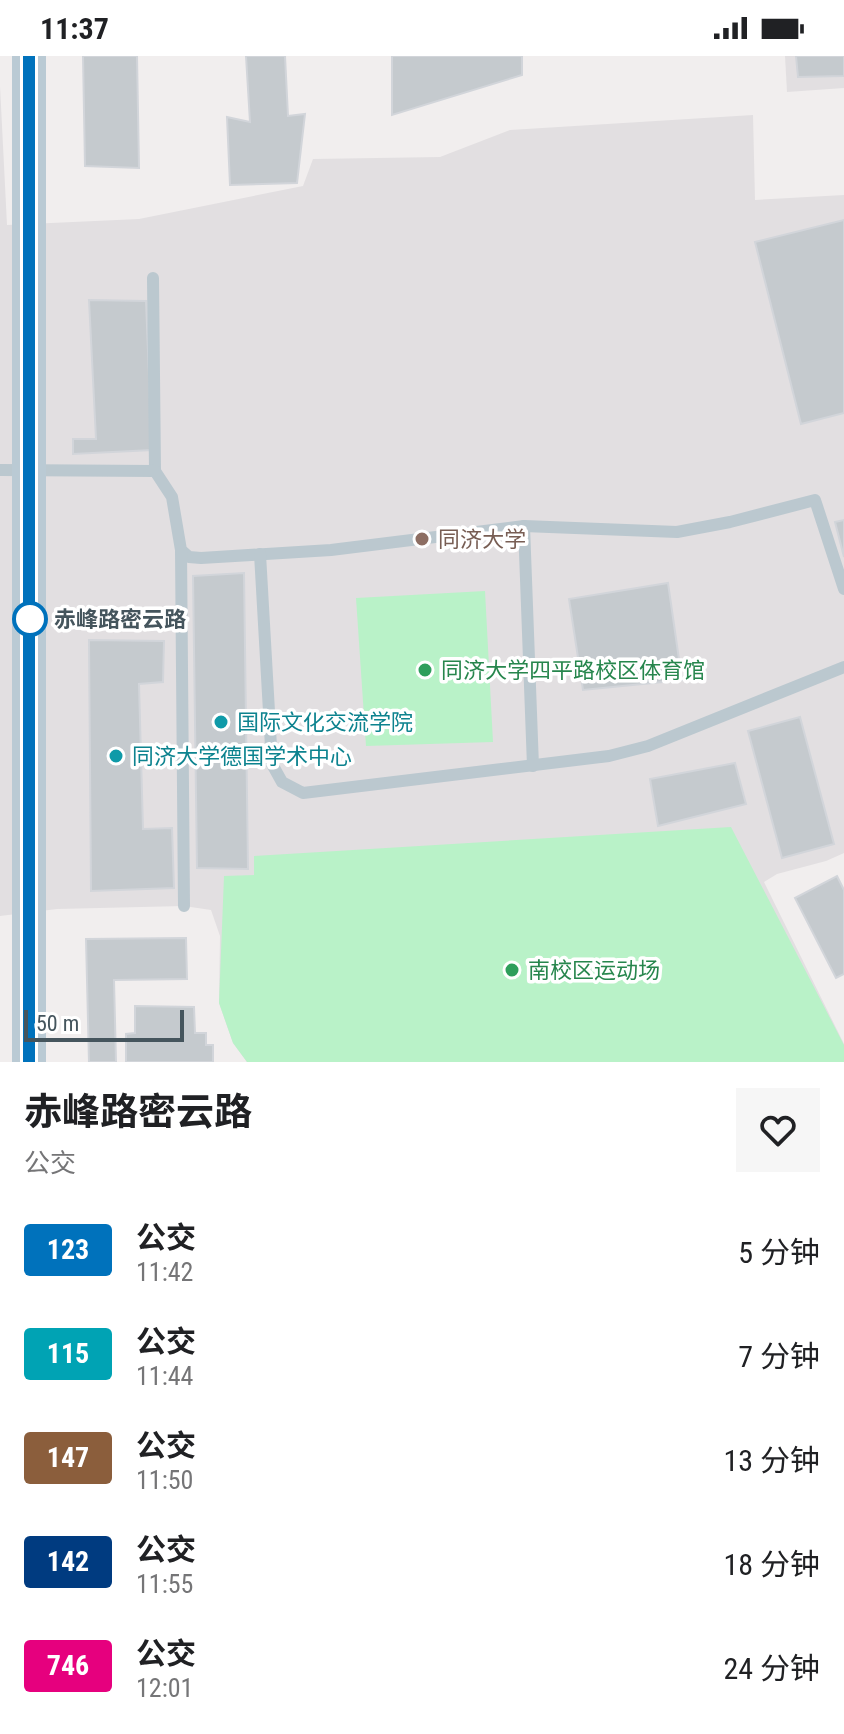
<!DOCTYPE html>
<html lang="zh">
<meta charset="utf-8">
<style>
:root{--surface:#fff;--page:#f6f6f6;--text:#202124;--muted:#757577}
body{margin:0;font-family:"Roboto Condensed","Noto Sans SC",sans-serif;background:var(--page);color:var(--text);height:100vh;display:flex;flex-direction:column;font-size:30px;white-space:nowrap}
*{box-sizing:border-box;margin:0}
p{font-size:26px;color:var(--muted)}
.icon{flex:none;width:44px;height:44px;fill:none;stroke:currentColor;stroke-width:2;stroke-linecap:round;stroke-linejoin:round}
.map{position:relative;height:1006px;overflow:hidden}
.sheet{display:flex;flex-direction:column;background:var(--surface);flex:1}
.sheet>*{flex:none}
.badge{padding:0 16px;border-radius:6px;font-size:28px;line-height:52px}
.scale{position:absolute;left:24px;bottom:20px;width:160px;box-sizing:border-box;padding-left:8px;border:4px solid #45555d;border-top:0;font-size:22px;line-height:28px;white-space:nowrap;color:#45555d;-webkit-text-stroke:6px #fff;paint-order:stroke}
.map>.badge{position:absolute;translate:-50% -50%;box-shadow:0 0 0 4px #fff}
.round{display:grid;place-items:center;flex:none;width:84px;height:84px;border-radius:0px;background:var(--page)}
.head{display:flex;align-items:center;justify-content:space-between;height:136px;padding:0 24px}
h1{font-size:38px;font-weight:700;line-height:60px}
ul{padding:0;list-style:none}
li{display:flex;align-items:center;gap:24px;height:104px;padding:0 24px}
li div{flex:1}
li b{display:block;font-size:30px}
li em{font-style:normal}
li .badge{min-width:88px;font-weight:700;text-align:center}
.status{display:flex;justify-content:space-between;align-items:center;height:56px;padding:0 40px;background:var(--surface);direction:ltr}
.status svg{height:22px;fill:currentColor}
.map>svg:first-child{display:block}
</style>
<div class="status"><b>11:37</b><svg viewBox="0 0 49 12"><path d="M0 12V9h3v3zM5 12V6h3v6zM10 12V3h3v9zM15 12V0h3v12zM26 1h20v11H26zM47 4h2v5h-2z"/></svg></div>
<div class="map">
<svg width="844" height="1006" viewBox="0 0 844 1006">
<rect width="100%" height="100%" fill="#f1eeee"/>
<!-- education -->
<g fill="#e2dfe1">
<polygon points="785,0 844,0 844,32 787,36"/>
<polygon points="0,30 7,169 139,163 303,130 313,103 440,101 510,74 753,59 755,144 844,139 844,797 826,805 777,818 764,826 844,988 844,1006 247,1006 233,987 219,947 220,880 211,854 184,850 57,853 0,860"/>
</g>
<!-- green -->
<g fill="#b9f2c8">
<polygon points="485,535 493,686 366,690 356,542"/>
<polygon points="731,771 844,989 844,1006 247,1006 233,987 219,947 224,820 254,819 254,800"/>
</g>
<!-- building -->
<g fill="#c5cace" stroke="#d2d5da" stroke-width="2">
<polygon points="83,0 137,0 139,112 85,110"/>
<polygon points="246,0 285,0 288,60 305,58 297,127 230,129 227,61 250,66"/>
<polygon points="392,0 522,0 522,19 392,59"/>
<polygon points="796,0 844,0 844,20 798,21"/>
<polygon points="844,164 844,357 801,368 755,186"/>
<polygon points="89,244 146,245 152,394 73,398 73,383 96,383"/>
<polygon points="844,464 844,501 835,466"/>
<polygon points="244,517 248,813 197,812 193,520"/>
<polygon points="668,527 682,624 583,634 569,543"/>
<polygon points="89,584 164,585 163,626 139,628 143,773 172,772 174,832 91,835"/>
<polygon points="800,661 834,788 782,802 748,675"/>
<polygon points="735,707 746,748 658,770 650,723"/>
<polygon points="837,820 844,834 844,918 836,922 795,842"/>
<polygon points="186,882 187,923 114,924 116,1006 89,1006 86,883"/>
<polygon points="135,950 194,951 195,977 206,977 206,989 213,989 213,1006 126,1006 126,978 135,977"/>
</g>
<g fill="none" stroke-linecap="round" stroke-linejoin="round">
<!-- lane -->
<g stroke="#bbc8cf" stroke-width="12">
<polyline points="153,222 155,415"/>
<polyline points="0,414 155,415 172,441 181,494 189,501 201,502 331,494 524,470 677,476 730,466 815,444 844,533"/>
<polyline points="524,470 533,710"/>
<polyline points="181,494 184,850"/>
<polyline points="260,498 272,708 282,726 303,737 609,700 648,690 844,611"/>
</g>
<!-- secondary -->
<polyline stroke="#bacad4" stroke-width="34" points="29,1006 29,0"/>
</g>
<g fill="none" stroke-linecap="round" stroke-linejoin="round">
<defs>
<polyline id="line" points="29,1006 29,0"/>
</defs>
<!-- line casing -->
<use href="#line" stroke="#fff" stroke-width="18"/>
<!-- line -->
<use href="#line" stroke="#0072bc" stroke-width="12"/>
</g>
<!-- markers -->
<circle fill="#8d6e63" stroke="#fff" stroke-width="3" cx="422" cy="483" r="8"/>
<circle fill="#fff" stroke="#0072bc" stroke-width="4" cx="30" cy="563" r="16"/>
<g fill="#2e9e5b" stroke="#fff" stroke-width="3">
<circle cx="425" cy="614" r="8"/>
<circle cx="512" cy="914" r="8"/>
</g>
<g fill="#0f9aa8" stroke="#fff" stroke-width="3">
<circle cx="221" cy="666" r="8"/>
<circle cx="116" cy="700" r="8"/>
</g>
<g text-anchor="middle" stroke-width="7" stroke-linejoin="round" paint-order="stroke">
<!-- education labels -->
<g font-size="22" fill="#785e54" stroke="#fff" text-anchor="start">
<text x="438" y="491">同济大学</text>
</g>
<!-- stop labels -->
<g font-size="22" font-weight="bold" fill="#45555d" stroke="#fff" text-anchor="start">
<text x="54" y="571">赤峰路密云路</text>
</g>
<!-- leisure labels -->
<g font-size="22" fill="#27864d" stroke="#fff" text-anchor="start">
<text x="441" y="622">同济大学四平路校区体育馆</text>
<text x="528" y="922">南校区运动场</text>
</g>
<!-- culture labels -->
<g font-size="22" fill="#0d838f" stroke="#fff" text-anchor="start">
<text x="237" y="674">国际文化交流学院</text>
<text x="132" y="708">同济大学德国学术中心</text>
</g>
</g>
</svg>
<div class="scale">50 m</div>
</div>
<section class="sheet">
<div class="head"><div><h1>赤峰路密云路</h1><p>公交</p></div><a class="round"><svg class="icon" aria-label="heart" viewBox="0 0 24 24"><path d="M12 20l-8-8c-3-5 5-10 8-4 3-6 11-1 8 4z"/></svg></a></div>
<ul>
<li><span class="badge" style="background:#0072bc;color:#fff">123</span><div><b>公交</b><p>11:42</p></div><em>5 分钟</em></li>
<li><span class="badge" style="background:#00a3b4;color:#fff">115</span><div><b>公交</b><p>11:44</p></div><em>7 分钟</em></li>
<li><span class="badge" style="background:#8b5e3c;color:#fff">147</span><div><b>公交</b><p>11:50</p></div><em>13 分钟</em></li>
<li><span class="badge" style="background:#003b80;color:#fff">142</span><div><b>公交</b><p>11:55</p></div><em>18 分钟</em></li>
<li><span class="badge" style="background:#e6007e;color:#fff">746</span><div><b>公交</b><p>12:01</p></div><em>24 分钟</em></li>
</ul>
</section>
